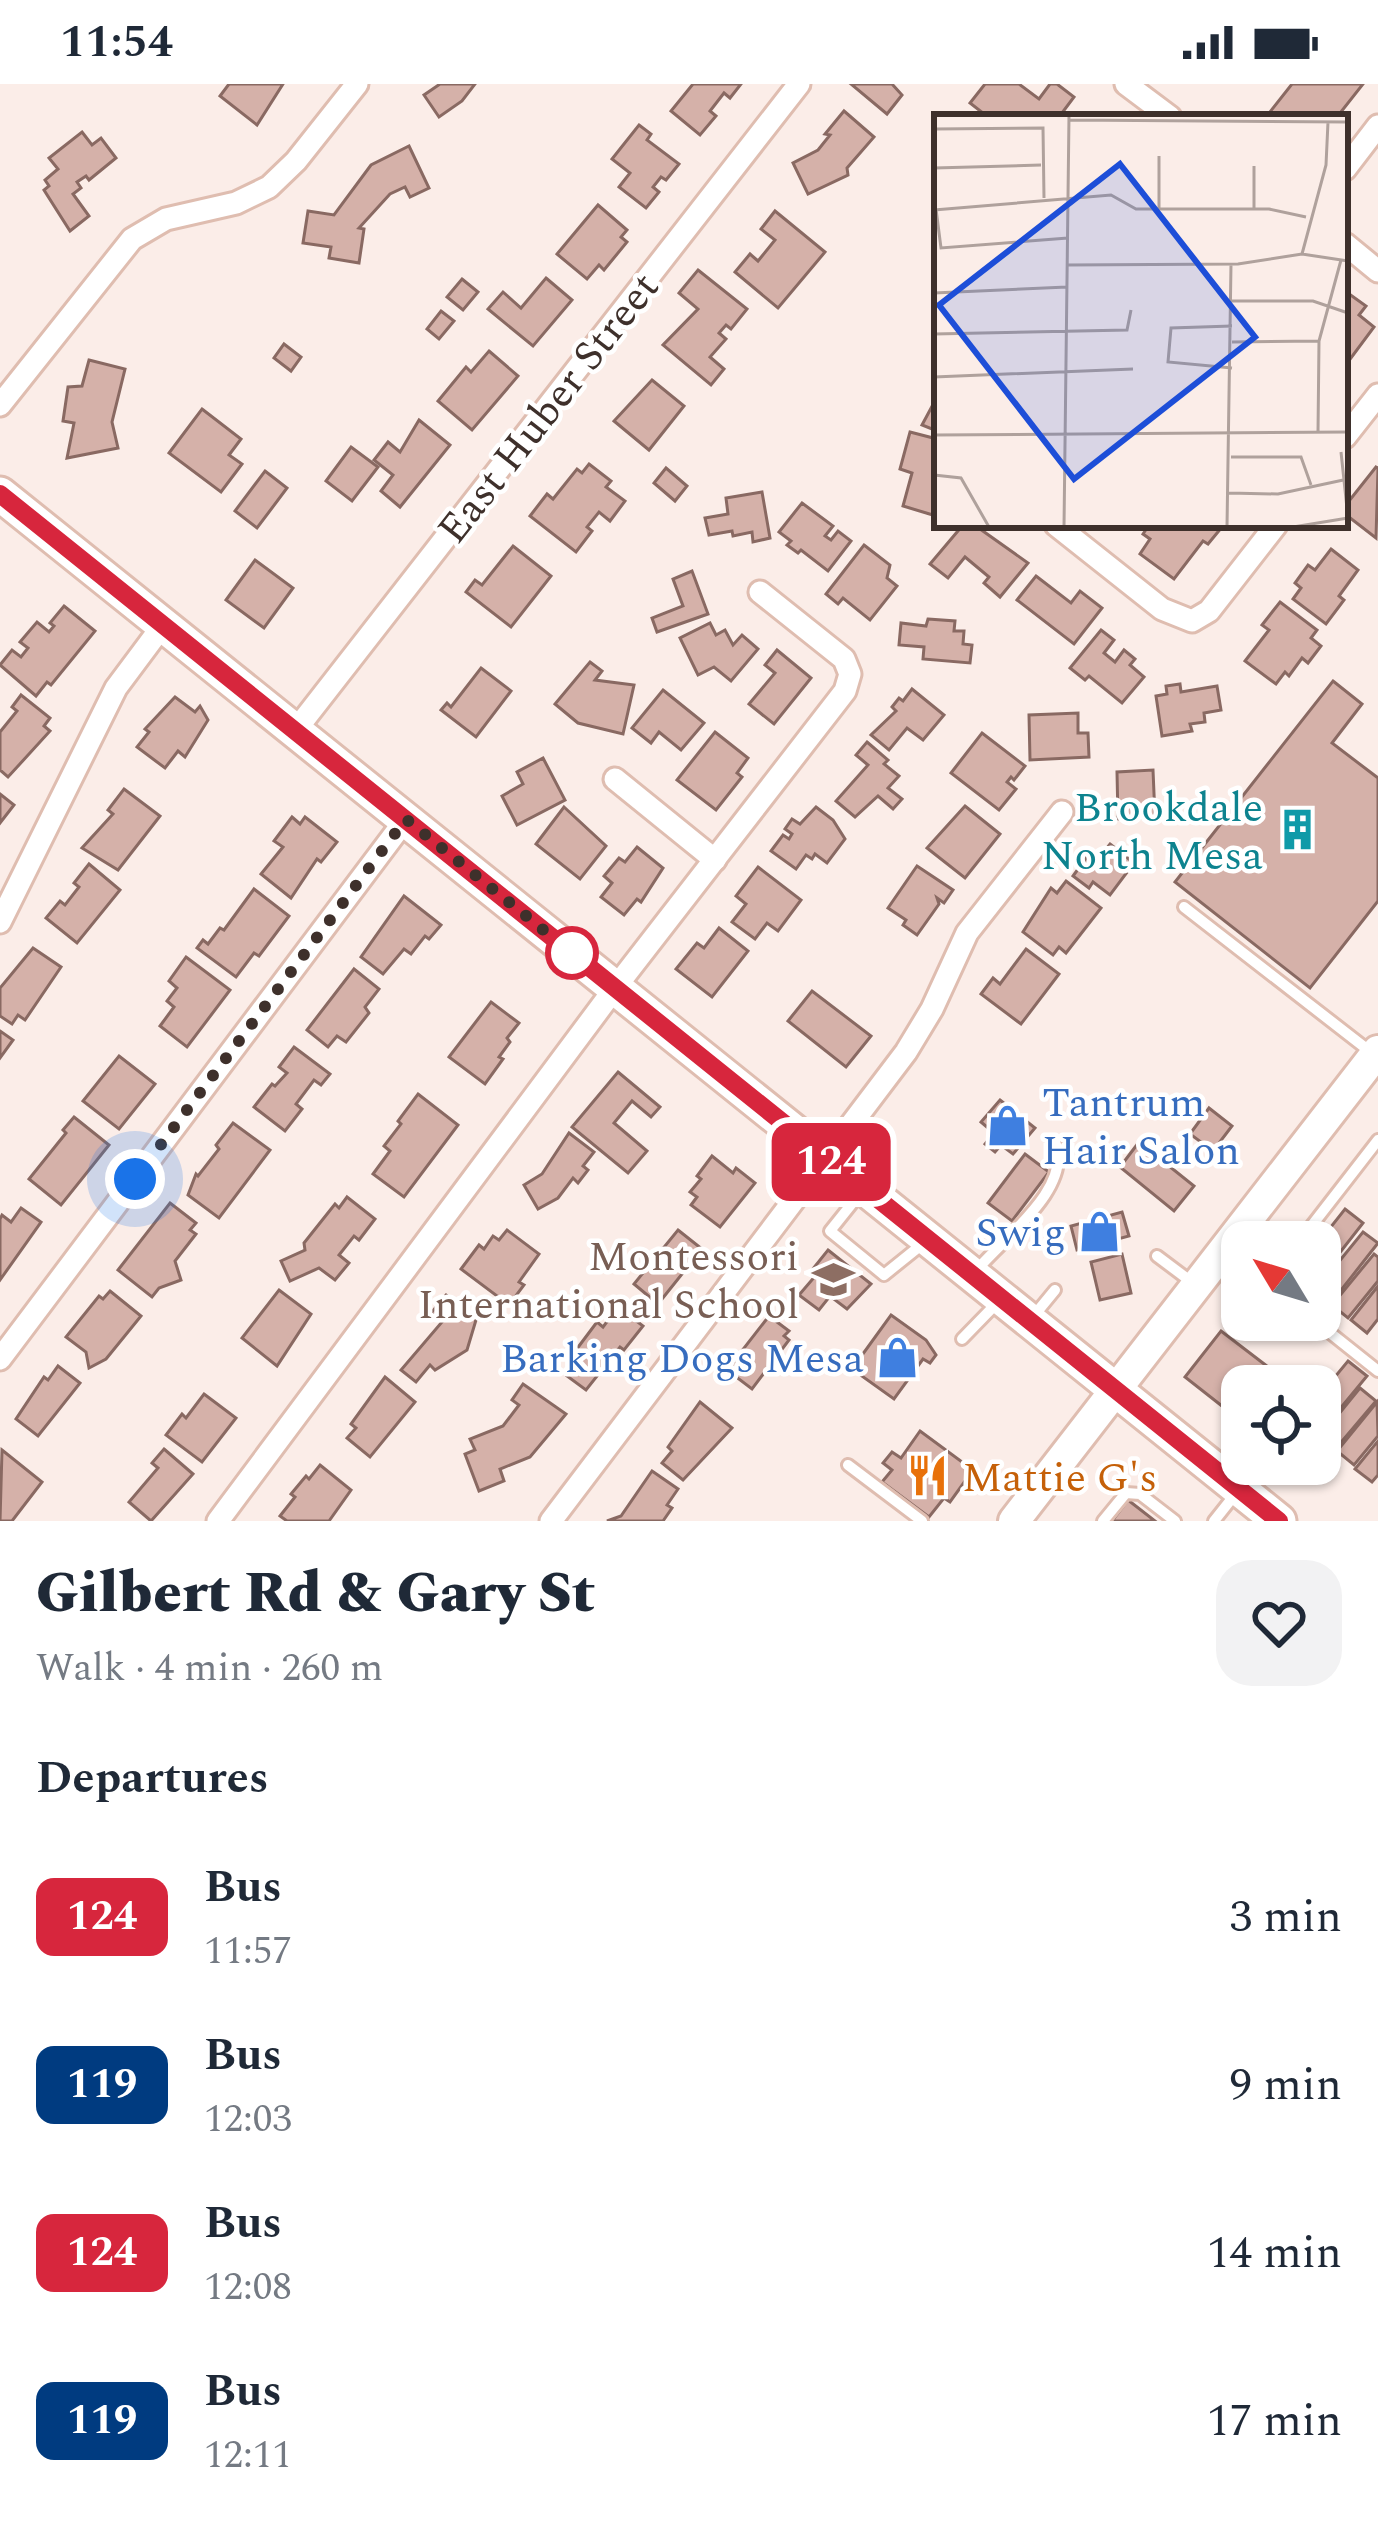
<!DOCTYPE html>
<meta charset="utf-8">
<style>
:root{--surface:#fff;--page:#f2f2f3;--text:#1f2937;--muted:#747a83}
body{margin:0;font-family:Spectral,serif;background:var(--page);color:var(--text);height:100vh;display:flex;flex-direction:column;font-size:45px;white-space:nowrap}
*{box-sizing:border-box;margin:0}
p{font-size:39px;color:var(--muted)}
.icon{flex:none;width:66px;height:66px;fill:none;stroke:currentColor;stroke-width:2;stroke-linecap:round;stroke-linejoin:round}
.map{position:relative;height:1437px;overflow:hidden}
.panel{display:flex;flex-direction:column;background:var(--surface);flex:1}
.panel>*{flex:none}
.badge{padding:0 24px;border-radius:18px;font-size:42px;line-height:78px}
.needle{width:78px;rotate:308deg}
.buttons{position:absolute;left:1221px;top:1137px;display:grid;gap:24px}
.buttons a{display:grid;place-items:center;width:120px;height:120px;border-radius:24px;background:var(--surface);box-shadow:0 3px 9px #0004;font-size:60px}
.you{position:absolute;width:60px;height:60px;margin:-30px;border:9px solid #fff;border-radius:50%;background:#1a73e8;box-shadow:0 0 0 18px #1a73e833}
.map>.badge{position:absolute;translate:-50% -50%;box-shadow:0 0 0 6px #fff}
h2{padding:0 36px;font-size:45px;line-height:108px}
.round{display:grid;place-items:center;flex:none;width:126px;height:126px;border-radius:36px;background:var(--page)}
.overview{display:flex;align-items:center;justify-content:space-between;height:204px;padding:0 36px}
h1{font-size:57px;font-weight:800;line-height:90px}
ul{padding:0;list-style:none}
li{display:flex;align-items:center;gap:36px;height:168px;padding:0 36px}
li div{flex:1}
li b{display:block;font-size:45px}
li em{font-style:normal}
li .badge{min-width:132px;font-weight:700;text-align:center}
.status{display:flex;justify-content:space-between;align-items:center;height:84px;padding:0 60px;background:var(--surface);direction:ltr}
.status svg{height:33px;fill:currentColor}
.map>svg:first-child{display:block}
</style>
<div class="status"><b>11:54</b><svg viewBox="0 0 49 12"><path d="M0 12V9h3v3zM5 12V6h3v6zM10 12V3h3v9zM15 12V0h3v12zM26 1h20v11H26zM47 4h2v5h-2z"/></svg></div>
<div class="map">
<svg width="1378" height="1437" viewBox="0 0 1378 1437">
<rect width="100%" height="100%" fill="#fbede8"/>
<!-- building -->
<g fill="#d5b1a9" stroke="#896962" stroke-width="3">
<polygon points="229,0 283,0 257,41 220,12"/>
<polygon points="440,0 475,0 462,17 439,33 424,11"/>
<polygon points="693,0 741,0 730,14 724,9 710,27 716,32 700,51 671,27"/>
<polygon points="851,0 892,0 902,11 887,30"/>
<polygon points="985,0 1019,0 1039,15 1050,0 1057,0 1074,13 1059,33 988,33 970,19"/>
<polygon points="1292,0 1363,0 1337,33 1266,33"/>
<polygon points="844,27 874,53 847,84 848,91 808,110 793,79 818,66 830,51 825,50"/>
<polygon points="639,41 651,50 647,56 679,80 666,96 661,93 653,103 659,108 646,124 619,103 630,89 612,75"/>
<polygon points="82,48 92,61 101,54 116,74 89,96 86,92 77,98 81,104 73,110 89,132 70,147 44,106 49,102 45,96 58,85 49,74"/>
<polygon points="409,62 429,104 410,113 405,103 390,110 359,144 364,145 359,179 329,174 331,163 303,159 308,127 334,131 371,81"/>
<polygon points="598,121 627,146 621,153 627,158 604,186 599,181 587,195 557,170"/>
<polygon points="775,127 825,168 778,224 735,188 750,170 758,177 775,156 761,145"/>
<polygon points="698,186 747,225 731,245 726,241 719,249 726,255 710,273 724,285 711,301 663,261 698,225 679,209"/>
<polygon points="546,194 572,216 533,262 488,225 503,208 521,224"/>
<polygon points="462,195 478,208 463,226 447,213"/>
<polygon points="1345,207 1366,222 1359,231 1374,243 1345,282"/>
<polygon points="441,227 454,237 439,255 427,245"/>
<polygon points="284,260 301,273 291,287 274,274"/>
<polygon points="489,267 518,292 472,346 438,317 466,283 471,288"/>
<polygon points="89,276 125,285 112,338 118,364 67,374 74,339 63,337 68,303 82,302"/>
<polygon points="652,296 684,322 649,366 614,337"/>
<polygon points="937,313 937,347 922,341"/>
<polygon points="202,325 241,355 229,371 242,380 221,408 169,369"/>
<polygon points="419,336 450,361 400,423 381,407 393,391 374,376 388,358 400,368"/>
<polygon points="910,348 937,355 937,415 933,431 903,422 912,389 900,385"/>
<polygon points="351,363 378,383 352,417 326,397"/>
<polygon points="589,380 611,397 606,403 625,417 610,437 599,428 587,443 592,447 576,468 530,432 547,410 553,415 577,385 582,389"/>
<polygon points="1376,383 1378,384 1376,454 1345,430 1345,422"/>
<polygon points="666,384 687,402 675,417 654,399"/>
<polygon points="265,387 287,404 257,444 235,427"/>
<polygon points="762,408 770,454 753,458 752,448 733,452 732,447 709,451 705,434 728,430 726,414"/>
<polygon points="802,419 833,442 825,452 831,456 838,447 851,457 828,487 801,466 798,469 787,461 791,457 779,448"/>
<polygon points="963,441 980,445 1028,479 1000,513 984,499 989,493 965,473 948,494 930,480"/>
<polygon points="1149,441 1220,441 1222,443 1208,460 1203,457 1174,495 1140,470 1150,455 1143,450"/>
<polygon points="864,461 890,481 887,494 897,502 870,536 843,514 838,520 826,510"/>
<polygon points="513,462 551,492 511,543 466,508 475,496 482,501"/>
<polygon points="1331,465 1358,486 1339,512 1344,516 1326,540 1293,515 1301,504 1295,499 1308,481 1315,486"/>
<polygon points="255,476 293,504 264,544 226,516"/>
<polygon points="692,487 708,530 657,548 652,534 683,522 673,495"/>
<polygon points="1036,492 1071,519 1080,507 1102,524 1074,560 1017,516"/>
<polygon points="1280,518 1317,546 1311,554 1321,562 1308,579 1302,574 1289,592 1285,588 1276,600 1245,577 1269,546 1262,541"/>
<polygon points="64,522 95,547 51,601 47,598 36,612 0,581 12,566 21,573 28,564 20,558 37,538 49,548 54,542 50,539"/>
<polygon points="928,535 955,537 954,547 964,547 963,560 972,561 970,579 923,575 924,563 899,561 901,539 926,542"/>
<polygon points="710,539 716,551 725,546 733,561 742,551 758,565 731,597 714,583 698,591 680,554"/>
<polygon points="1101,546 1114,556 1104,569 1115,578 1124,566 1135,575 1130,581 1144,593 1122,619 1089,592 1085,596 1070,584"/>
<polygon points="777,566 811,594 774,640 749,620 775,589 765,581"/>
<polygon points="590,578 602,587 595,596 634,601 623,650 578,639 555,620"/>
<polygon points="481,584 511,607 476,653 441,626 447,619 451,623"/>
<polygon points="1333,597 1362,620 1332,659 1378,694 1378,817 1310,904 1175,798"/>
<polygon points="1180,600 1181,608 1217,602 1221,626 1204,629 1205,638 1190,640 1192,647 1162,652 1156,612 1167,610 1166,602"/>
<polygon points="912,605 944,631 923,656 907,644 889,666 871,651 896,627 892,623 899,614 903,617"/>
<polygon points="663,606 704,639 681,666 659,648 651,659 632,644"/>
<polygon points="21,611 50,634 44,642 50,647 8,693 0,686 0,648 17,627 12,623"/>
<polygon points="175,613 195,628 200,622 208,636 185,673 178,667 165,684 137,663 149,648 145,645"/>
<polygon points="1078,629 1078,649 1088,649 1089,673 1030,676 1029,631"/>
<polygon points="715,648 748,674 737,689 742,693 716,726 677,696"/>
<polygon points="982,649 1025,682 1014,696 1011,693 1007,698 1016,705 999,726 951,689"/>
<polygon points="867,658 888,676 884,680 899,692 888,704 902,715 893,725 878,712 855,733 836,717 868,681 856,671"/>
<polygon points="543,674 565,716 517,741 502,712 523,700 517,688"/>
<polygon points="1153,686 1155,733 1118,735 1117,688"/>
<polygon points="124,705 160,732 118,786 82,764 113,730 108,726"/>
<polygon points="0,710 14,721 0,739"/>
<polygon points="965,722 1000,750 965,794 927,764"/>
<polygon points="564,723 606,762 580,795 536,760"/>
<polygon points="816,723 833,736 845,755 827,779 815,770 812,775 806,771 796,785 771,767 783,751 789,755 792,750 785,745 792,735 800,740"/>
<polygon points="292,733 300,740 305,733 337,758 321,778 317,775 291,814 261,790 283,763 274,757"/>
<polygon points="1110,760 1134,779 1110,811 1093,798 1089,804 1073,792 1089,770 1094,774 1098,768 1101,771"/>
<polygon points="637,763 663,784 641,818 637,815 624,831 601,813 612,799 604,792 619,774 625,778"/>
<polygon points="89,780 120,806 77,859 46,834 60,817 65,821 79,803 74,799"/>
<polygon points="917,782 953,806 944,819 937,814 939,820 917,851 903,841 906,836 888,824"/>
<polygon points="758,783 801,816 778,847 767,839 755,855 732,838 746,820 736,812"/>
<polygon points="1066,797 1101,824 1066,869 1059,863 1053,871 1023,848 1051,804 1057,809"/>
<polygon points="254,805 289,832 259,872 254,869 236,893 197,864 203,856 208,860 220,844 224,846"/>
<polygon points="404,812 441,841 429,855 425,852 411,870 404,865 383,890 361,873"/>
<polygon points="719,844 748,867 712,913 676,885 697,859 704,864"/>
<polygon points="33,864 61,883 25,936 18,931 12,940 0,932 0,904"/>
<polygon points="1026,865 1059,890 1021,940 981,910 993,894 1000,900"/>
<polygon points="186,873 230,906 187,963 160,942 174,923 167,917 177,904 169,897"/>
<polygon points="354,885 379,905 365,923 369,929 346,958 337,952 328,963 307,946"/>
<polygon points="812,907 871,952 846,983 788,937"/>
<polygon points="491,918 519,939 507,954 510,958 499,973 503,975 485,1000 449,973"/>
<polygon points="0,947 13,956 0,974"/>
<polygon points="294,963 330,990 321,1001 314,996 296,1020 302,1025 285,1047 254,1023 272,1000 275,1002 287,989 279,983"/>
<polygon points="119,972 155,1000 119,1045 83,1017"/>
<polygon points="618,988 660,1023 651,1033 632,1017 614,1039 647,1067 628,1089 572,1043"/>
<polygon points="418,1010 458,1041 404,1113 373,1090 390,1067 384,1062 401,1040 398,1037"/>
<polygon points="1000,1016 1035,1044 1013,1070 1001,1061 995,1068 985,1060 994,1049 981,1038"/>
<polygon points="1209,1024 1232,1042 1213,1067 1190,1050"/>
<polygon points="74,1033 109,1061 61,1121 29,1095 66,1049 63,1046"/>
<polygon points="233,1039 270,1066 219,1134 188,1111 196,1090 198,1092 219,1065 216,1061"/>
<polygon points="569,1049 594,1068 583,1082 588,1086 578,1099 573,1094 558,1114 538,1125 524,1101 542,1090"/>
<polygon points="1139,1058 1194,1102 1174,1127 1120,1083"/>
<polygon points="1025,1070 1049,1088 1012,1137 988,1119"/>
<polygon points="712,1072 733,1089 736,1084 755,1099 720,1143 691,1121 697,1113 690,1108 701,1095 697,1092"/>
<polygon points="347,1113 375,1135 359,1156 354,1152 339,1171 349,1179 335,1196 319,1184 290,1197 281,1177 305,1166 304,1159 335,1120 339,1124"/>
<polygon points="170,1119 196,1139 190,1146 196,1150 175,1177 181,1196 159,1204 152,1213 118,1186"/>
<polygon points="21,1124 41,1138 0,1196 0,1135 2,1131 11,1138"/>
<polygon points="1345,1125 1363,1139 1320,1194 1319,1158"/>
<polygon points="1122,1128 1129,1152 1077,1166 1071,1142"/>
<polygon points="507,1146 539,1170 519,1198 524,1201 509,1221 461,1185 479,1161 484,1165 493,1152 499,1156"/>
<polygon points="678,1146 702,1165 658,1220 634,1200"/>
<polygon points="1363,1148 1378,1159 1331,1219 1320,1211 1320,1201"/>
<polygon points="828,1166 871,1200 847,1225 830,1212 819,1226 799,1211 817,1190 812,1186"/>
<polygon points="1122,1170 1131,1209 1100,1216 1091,1178"/>
<polygon points="1374,1170 1378,1173 1378,1197 1348,1234 1332,1221"/>
<polygon points="1378,1202 1378,1235 1367,1249 1351,1236"/>
<polygon points="279,1206 311,1230 277,1282 242,1254"/>
<polygon points="110,1207 141,1232 106,1275 89,1284 86,1268 66,1253 99,1212 103,1215"/>
<polygon points="446,1211 476,1236 467,1266 435,1286 430,1281 416,1298 401,1286 442,1238 431,1229"/>
<polygon points="618,1223 643,1242 624,1266 620,1263 586,1306 567,1292 580,1275 573,1270 597,1238 603,1243"/>
<polygon points="891,1231 926,1256 936,1271 930,1279 923,1275 894,1315 852,1285"/>
<polygon points="769,1232 789,1247 784,1252 789,1256 752,1305 727,1286"/>
<polygon points="1221,1247 1272,1286 1260,1302 1242,1302 1242,1325 1236,1333 1185,1293"/>
<polygon points="1348,1277 1367,1292 1320,1349 1320,1311"/>
<polygon points="58,1282 80,1299 38,1352 16,1335 44,1293 48,1296"/>
<polygon points="385,1293 415,1318 370,1373 347,1354 356,1344 351,1340"/>
<polygon points="523,1300 566,1330 530,1373 500,1385 504,1397 479,1407 465,1370 475,1366 470,1355 503,1342 519,1321 512,1316"/>
<polygon points="1360,1304 1376,1317 1332,1369 1320,1359 1320,1353"/>
<polygon points="204,1310 236,1334 202,1378 166,1351 182,1330 186,1334"/>
<polygon points="700,1318 732,1344 683,1396 662,1379 672,1367 668,1363"/>
<polygon points="1377,1318 1378,1352 1354,1381 1337,1367"/>
<polygon points="920,1347 973,1386 950,1418 944,1414 929,1433 882,1398 892,1386 883,1379 892,1368 901,1374"/>
<polygon points="1378,1357 1378,1391 1372,1398 1355,1385"/>
<polygon points="164,1365 193,1390 151,1437 129,1418 158,1384 152,1379"/>
<polygon points="2,1366 42,1398 12,1437 0,1437"/>
<polygon points="320,1381 351,1406 329,1437 287,1437 280,1432 295,1413 291,1410 306,1392 309,1395"/>
<polygon points="652,1387 678,1405 667,1421 672,1424 663,1437 607,1437 621,1432"/>
<polygon points="1128,1416 1155,1437 1112,1437"/>
</g>
<g fill="none" stroke-linecap="round" stroke-linejoin="round">
<defs>
<g id="service">
<polyline points="1184,823 1372,969"/>
<polyline points="862,1107 830,1147 884,1191 925,1158"/>
<polyline points="1299,1158 1378,1056"/>
<polyline points="1157,1172 1193,1199"/>
<path d="M975 1188C1002 1155 1074 1104 1055 1058"/>
<polyline points="1032,1234 1055,1206"/>
<polyline points="1314,1236 1378,1287"/>
<polyline points="962,1255 997,1219"/>
<polyline points="848,1381 922,1437"/>
<polyline points="1103,1437 1126,1409 1140,1410 1175,1437"/>
<polyline points="1214,1437 1237,1408"/>
</g>
<g id="minor">
<polyline points="1126,0 1170,33"/>
<polyline points="1345,85 1378,42"/>
<polyline points="1345,160 1378,187"/>
<polyline points="0,321 132,155 166,135 236,119 269,103 296,77 357,0"/>
<polyline points="1345,353 1378,311"/>
<polyline points="1056,441 1162,525 1192,537 1209,527 1276,441"/>
<polyline points="295,647 799,0"/>
<polyline points="615,695 715,776"/>
<polyline points="0,838 116,604 163,541"/>
<polyline points="0,1275 406,735"/>
<polyline points="218,1437 615,904 845,607 850,590 844,575 760,508"/>
<polyline points="551,1437 906,968 932,925 967,849 1062,728"/>
</g>
<polyline id="secondary" points="1014,1437 1378,967"/>
<polyline id="primary" points="0,410 1279,1437"/>
</defs>
<!-- service casing -->
<use href="#service" stroke="#dfbdb0" stroke-width="16"/>
<!-- minor casing -->
<use href="#minor" stroke="#dfbdb0" stroke-width="27"/>
<!-- secondary casing -->
<use href="#secondary" stroke="#dfbdb0" stroke-width="36"/>
<!-- primary casing -->
<use href="#primary" stroke="#dfbdb0" stroke-width="39"/>
<!-- service -->
<use href="#service" stroke="#fff" stroke-width="10"/>
<!-- minor -->
<use href="#minor" stroke="#fff" stroke-width="21"/>
<!-- secondary -->
<use href="#secondary" stroke="#fff" stroke-width="30"/>
<!-- primary -->
<use href="#primary" stroke="#fff" stroke-width="33"/>
</g>
<g fill="none" stroke-linecap="round" stroke-linejoin="round">
<defs>
<polyline id="line" points="0,410 1279,1437"/>
</defs>
<!-- line casing -->
<use href="#line" stroke="#fff" stroke-width="27"/>
<!-- line -->
<use href="#line" stroke="#d7263d" stroke-width="18"/>
<!-- walk -->
<polyline stroke="#3e302b" stroke-width="12" stroke-dasharray="0 21.6" points="135,1095 406,735 572,869"/>
</g>
<!-- icons -->
<defs>
<symbol id="building-bare" viewBox="-9 -9 18 18"><path d="M-4-6H4V6H1V3H-1V6H-4ZM-2.5-4.3h1.7v1.8h-1.7ZM.8-4.3h1.7v1.8H.8ZM-2.5-1h1.7V.8h-1.7ZM.8-1h1.7V.8H.8Z" fill="#0f9aa8" stroke="#fff" stroke-width="2.5" paint-order="stroke"/></symbol>
<symbol id="shop-bare" viewBox="-9 -9 18 18"><path d="M-5-2.5h2.3a2.7 3.5 0 0 1 5.4 0H5L5.5 6h-11ZM-1.5-2.5h3a1.5 2.3 0 0 0-3 0Z" fill="#3f7fe0" stroke="#fff" stroke-width="2.5" paint-order="stroke"/></symbol>
<symbol id="school-bare" viewBox="-9 -9 18 18"><path d="M0-5L7-2L0 1L-7-2ZM-4 1L0 2.5L4 1V4Q0 6-4 4Z" fill="#8d6e63" stroke="#fff" stroke-width="2.5" paint-order="stroke"/></symbol>
<symbol id="restaurant-bare" viewBox="-9 -9 18 18"><path d="M-5-6h1v4h1v-4h1v4h1v-4h1v5L-1.5 .5V6h-2V.5L-5-1ZM5-6V6H3V1.5H1.5Q1.5-4 5-6Z" fill="#e8710a" stroke="#fff" stroke-width="2.5" paint-order="stroke"/></symbol>
</defs>
<g fill-rule="evenodd">
<use href="#building-bare" x="1268" y="716" width="59" height="59"/>
<use href="#shop-bare" x="978" y="1012" width="59" height="59"/>
<use href="#shop-bare" x="1070" y="1118" width="59" height="59"/>
<use href="#school-bare" x="804" y="1166" width="59" height="59"/>
<use href="#shop-bare" x="868" y="1244" width="59" height="59"/>
<use href="#restaurant-bare" x="898" y="1362" width="59" height="59"/>
</g>
<!-- markers -->
<circle fill="#fff" stroke="#d7263d" stroke-width="6" cx="572" cy="869" r="24"/>
<g text-anchor="middle" stroke-width="9" stroke-linejoin="round" paint-order="stroke">
<!-- street labels -->
<g font-size="42" fill="#3e302b" stroke="#fff">
<text transform="translate(547 323) rotate(-52)" y="15">East Huber Street</text>
</g>
<!-- culture labels -->
<g font-size="42" fill="#0d838f" stroke="#fff" text-anchor="end">
<text x="1263" y="737">Brookdale<tspan x="1263" dy="48">North Mesa</tspan></text>
</g>
<!-- shop labels -->
<g font-size="42" fill="#366cbe" stroke="#fff" text-anchor="end">
<text x="1042" y="1032" text-anchor="start">Tantrum<tspan x="1042" dy="48">Hair Salon</tspan></text>
<text x="1066" y="1162">Swig</text>
<text x="864" y="1288">Barking Dogs Mesa</text>
</g>
<!-- education labels -->
<g font-size="42" fill="#785e54" stroke="#fff" text-anchor="end">
<text x="799" y="1186">Montessori<tspan x="799" dy="48">International School</tspan></text>
</g>
<!-- food labels -->
<g font-size="42" fill="#c56008" stroke="#fff" text-anchor="start">
<text x="962" y="1407">Mattie G's</text>
</g>
</g>
<!-- overview -->
<g transform="translate(934 30)">
<rect width="414" height="414" fill="#fbede8"/>
<path fill="none" stroke="#afa19c" stroke-width="3" d="M135 6 414 8M0 15 109 14 110 84M0 54 107 51M2 95 7 134 134 124M225 95V42M320 95V52M0 96 177 81 202 95H335L372 103M368 140 392 51 394 8M133 151 304 150 368 140 414 147M0 179 133 173M297 187H379L414 199M0 220 193 216 197 196M298 228 385 227M298 254 234 248 237 214 298 212M0 263 199 255M384 318 385 227 407 146M0 321 414 318M407 338 414 404M297 343H367L377 371M0 361 27 364 55 413M295 379 344 380 414 365M130 413 135 1M293 413 297 150M359 413 414 404"/>
<path fill="#1d4ed8" fill-opacity="0.15" stroke="#1d4ed8" stroke-width="6" d="M186 50 321 223 140 365 5 191Z"/>
<rect width="414" height="414" fill="none" stroke="#3e302b" stroke-width="6"/>
</g>
</svg>
<div class="buttons">
<a><svg class="needle" viewBox="-14 -14 28 28"><path d="M0-13l5 13h-10z" fill="#e53935"/><path d="M0 13l5-13h-10z" fill="#747a83"/></svg></a>
<a><svg class="icon" aria-label="locate" viewBox="0 0 24 24"><circle cx="12" cy="12" r="6"/><path d="M12 2v4M12 18v4M2 12h4M18 12h4"/></svg></a>
</div>
<div class="you" style="left:135px;top:1095px"></div>
<b class="badge" style="left:831px;top:1078px;background:#d7263d;color:#fff">124</b>
</div>
<section class="panel">
<div class="overview"><div><h1>Gilbert Rd &amp; Gary St</h1><p>Walk · 4 min · 260 m</p></div><a class="round"><svg class="icon" aria-label="heart" viewBox="0 0 24 24"><path d="M12 20l-8-8c-3-5 5-10 8-4 3-6 11-1 8 4z"/></svg></a></div>
<h2>Departures</h2>
<ul>
<li><span class="badge" style="background:#d7263d;color:#fff">124</span><div><b>Bus</b><p>11:57</p></div><em>3 min</em></li>
<li><span class="badge" style="background:#003b80;color:#fff">119</span><div><b>Bus</b><p>12:03</p></div><em>9 min</em></li>
<li><span class="badge" style="background:#d7263d;color:#fff">124</span><div><b>Bus</b><p>12:08</p></div><em>14 min</em></li>
<li><span class="badge" style="background:#003b80;color:#fff">119</span><div><b>Bus</b><p>12:11</p></div><em>17 min</em></li>
</ul>
</section>
